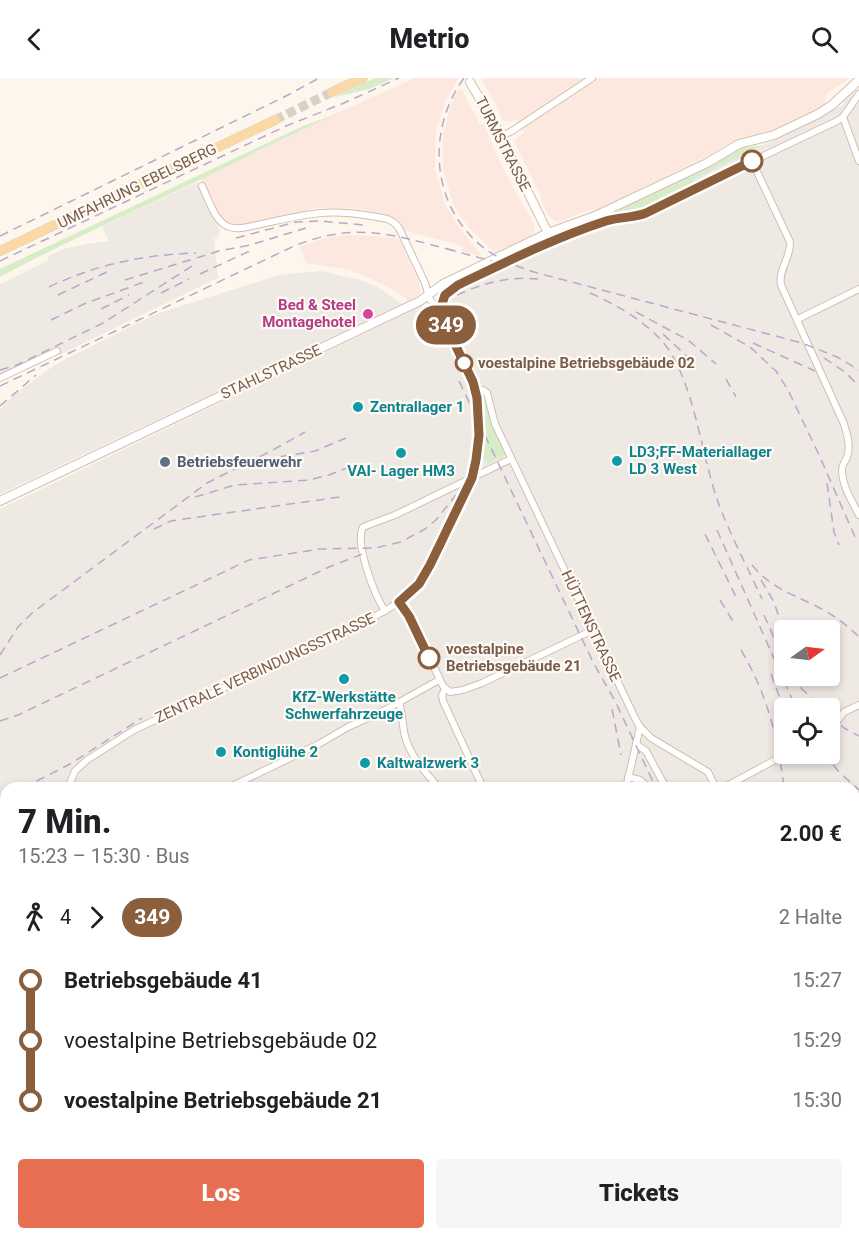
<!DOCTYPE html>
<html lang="de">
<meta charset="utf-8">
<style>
:root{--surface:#fff;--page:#f6f6f6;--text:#202124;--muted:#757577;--accent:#e76f51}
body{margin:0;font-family:Roboto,sans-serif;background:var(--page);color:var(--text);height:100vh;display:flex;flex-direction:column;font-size:22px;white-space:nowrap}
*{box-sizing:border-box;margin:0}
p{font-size:20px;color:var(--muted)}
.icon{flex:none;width:33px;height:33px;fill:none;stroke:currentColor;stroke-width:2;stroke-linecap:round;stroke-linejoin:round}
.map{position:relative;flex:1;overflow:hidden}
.details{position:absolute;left:0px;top:704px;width:860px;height:458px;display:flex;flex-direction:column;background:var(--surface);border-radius:18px 18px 0 0;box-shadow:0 3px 9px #0003}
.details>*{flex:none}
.badge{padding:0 12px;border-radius:20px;font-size:21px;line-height:39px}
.needle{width:39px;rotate:76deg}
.tools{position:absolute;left:774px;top:542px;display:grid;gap:12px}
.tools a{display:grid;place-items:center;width:66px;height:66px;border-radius:6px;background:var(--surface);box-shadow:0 3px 9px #0003;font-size:30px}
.map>.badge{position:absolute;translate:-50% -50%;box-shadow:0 0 0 3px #fff}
.legs{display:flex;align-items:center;gap:9px;height:66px;padding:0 18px;font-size:20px}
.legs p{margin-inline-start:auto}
.headline{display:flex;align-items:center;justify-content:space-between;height:102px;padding:0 18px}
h1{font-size:33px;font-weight:800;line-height:45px}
.action{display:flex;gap:12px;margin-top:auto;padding:12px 18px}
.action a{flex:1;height:69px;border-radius:6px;background:var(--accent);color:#fff;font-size:24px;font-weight:800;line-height:69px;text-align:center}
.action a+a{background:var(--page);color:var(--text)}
ul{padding:0 18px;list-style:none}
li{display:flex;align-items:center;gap:21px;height:60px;font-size:22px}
li i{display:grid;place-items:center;width:9px;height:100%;margin:0 8px;background:currentColor}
li i::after{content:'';width:15px;height:15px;margin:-8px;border:4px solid;border-radius:50%;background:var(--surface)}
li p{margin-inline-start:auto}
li:first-child i{background:linear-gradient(#0000 50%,currentColor 0)}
li:last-child i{background:linear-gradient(currentColor 50%,#0000 0)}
header{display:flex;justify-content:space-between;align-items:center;height:78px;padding:0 18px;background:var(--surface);font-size:27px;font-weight:800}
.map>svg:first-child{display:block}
</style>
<header><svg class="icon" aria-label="back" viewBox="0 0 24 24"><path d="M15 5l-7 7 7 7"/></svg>Metrio<svg class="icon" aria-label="search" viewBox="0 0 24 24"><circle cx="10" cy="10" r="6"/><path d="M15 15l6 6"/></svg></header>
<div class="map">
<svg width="859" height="1160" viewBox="0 0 859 1160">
<rect width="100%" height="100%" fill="#fdf6ec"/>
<!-- commercial -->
<g fill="#fde8e0">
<polygon points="415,0 459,0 447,20 436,51 435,91 446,128 461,152 482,178 462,173 463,168 402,152 395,141 384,136 352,130 315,130 248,146 233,147 221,140 201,101 277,62"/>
<polygon points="481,0 850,0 826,16 825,28 812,35 770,55 748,60 746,58 722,69 710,77 598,131 588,132 560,144 553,142 548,137 542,125 541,118 514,63 524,54 516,42 508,44 502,42 496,26"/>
<polygon points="459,11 463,14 480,47 484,46 495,74 515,113 534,146 534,153 528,160 495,175 472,153 461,139 453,126 443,91 443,57 451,27"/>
<polygon points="344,157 376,158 399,161 420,206 420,216 409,223 394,212 363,197 349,192 306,185 300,169 322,161"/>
</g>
<!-- industrial -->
<g fill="#efe9e4" fill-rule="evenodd">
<path d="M859 10V1160H0V431L421 228 432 233 443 253 436 235 431 229 448 208 549 159 645 122 787 56 843 27 847 18ZM784 552H830V597H784ZM784 630H830V675H784ZM6 710H854V1155H6Z"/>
<polygon points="197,104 220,152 218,159 214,161 218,200 59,277 50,273 0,297 0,206 49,182 48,178 64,171 86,166 109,163 102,149"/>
<polygon points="321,193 360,202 376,208 402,226 0,416 0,332 13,318 46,293 62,283 156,236 279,197"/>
</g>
<!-- green -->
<g fill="#d8ecc9">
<polygon points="375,0 394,0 369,11 335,19"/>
<path d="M342 34C291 55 243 81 193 105 129 136 63 165 0 199V191L303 48Z"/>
<polygon points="763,67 694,101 695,105 647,131 619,136 618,130 737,71"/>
<polygon points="483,318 485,318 491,346 506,377 489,385 485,383 482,375 481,320"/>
</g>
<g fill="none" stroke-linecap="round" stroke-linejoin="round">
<!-- primary-tunnel -->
<polyline stroke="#dcd0c4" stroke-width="9" stroke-dasharray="9 4.5" stroke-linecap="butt" points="275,42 332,14"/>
<defs>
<g id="street">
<polyline points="843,39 859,83"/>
<polyline points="500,59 512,53 592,0"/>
<path d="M752 83 790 164C791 179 778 192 781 207L844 346C847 356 851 369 847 379 845 385 842 385 842 392 842 408 852 423 859 437"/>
<path d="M202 108C208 120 214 140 225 147 234 153 247 149 257 147 303 137 323 130 371 138 383 140 392 140 399 150L425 205 430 222 436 228 441 229"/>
<polyline points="798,241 859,211"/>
<polyline points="0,300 57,273"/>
<polyline points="476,312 483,312 487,315 495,346 635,640 640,649 651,660 708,694 716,710"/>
<polyline points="399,524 413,545 443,608 450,614 463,612 482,605 593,552"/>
<path d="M385 533C375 518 354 465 363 449L395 437 511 381"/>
<polyline points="445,611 442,617 443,623 483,710"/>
<path d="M399 625C403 636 402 647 405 658 410 678 425 694 439 710"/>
<polyline points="830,653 844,634 859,627"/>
<polyline points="636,666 646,673 666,710"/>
<polyline points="628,699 640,702 649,710"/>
<path d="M68 710 75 693 87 682 134 652 366 543C385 533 405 523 418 506 430 492 437 474 444 458 468 409 489 370 476 314 470 286 449 262 441 234L442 222 449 213 551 163 609 142 633 139 656 131 692 112 837 43 843 39 859 16"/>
<polyline points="228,710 319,666 348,649 387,631 439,602"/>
<polyline points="626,710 640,649"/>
<polyline points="723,710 788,675"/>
<polyline points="0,831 6,828"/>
<polyline points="0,919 6,917"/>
<polyline points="0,968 3,975"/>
<polyline points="6,981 6,982"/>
<polyline points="854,1025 859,1037"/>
<polyline points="854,1144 859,1141"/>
<polyline points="86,1155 88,1160"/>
<polyline points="527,1155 529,1160"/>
<polyline points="709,1155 712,1160"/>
<polyline points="0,1159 6,1153"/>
<polyline points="674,1160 684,1155"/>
<polyline points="822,1160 831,1155"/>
</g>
<g id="secondary">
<polyline points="470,4 495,47 548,155"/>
<polyline points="0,423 420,223 443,206 548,155 595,138 707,85 739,66 774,57 818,36 832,27 859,2"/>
</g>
<g id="primary">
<polyline points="332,14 363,0"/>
<polyline points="0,173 275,42"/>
</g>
</defs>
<!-- street casing -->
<use href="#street" stroke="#d1beb0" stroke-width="8"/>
<!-- secondary casing -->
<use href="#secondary" stroke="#d6c0b0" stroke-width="10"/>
<!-- primary casing -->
<use href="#primary" stroke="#dad1cd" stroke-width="10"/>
<!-- street -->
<use href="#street" stroke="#fff" stroke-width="6"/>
<!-- secondary -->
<use href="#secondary" stroke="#fff" stroke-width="8"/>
<!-- primary -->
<use href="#primary" stroke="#fbd9a5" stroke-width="9"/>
<!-- rail -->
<g stroke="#b9a8c9" stroke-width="1.5" stroke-dasharray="9 6" stroke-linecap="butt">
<path d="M464 0C425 54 431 132 488 173 502 182 518 189 534 194L802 265 837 279 859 292"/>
<polyline points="0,158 288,17 319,0"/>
<polyline points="236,160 296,144 320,143 364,147"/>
<polyline points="447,171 499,185"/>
<polyline points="0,183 286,48 344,25 399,0"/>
<polyline points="200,196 252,172"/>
<polyline points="125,202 219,173 250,167 306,150"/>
<path d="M49 209C97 186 143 177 196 175"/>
<polyline points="161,215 189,201"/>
<path d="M590 215C615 226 643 242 662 263 693 298 701 375 717 421 729 455 747 488 762 521"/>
<polyline points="58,217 111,192"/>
<path d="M457 217C484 205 508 198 538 201"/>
<polyline points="101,231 129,217"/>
<polyline points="636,234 688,262 716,286"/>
<polyline points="51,242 84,226 144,204"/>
<polyline points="711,247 750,269 776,293 788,312 820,379 855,459"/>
<polyline points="663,256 694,285"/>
<polyline points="753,265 815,293"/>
<polyline points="824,280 845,294 859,308"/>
<polyline points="0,292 17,287 103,245 192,188"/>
<polyline points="726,301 736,319"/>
<polyline points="459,303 593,584 615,623 656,710"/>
<path d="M0 308 294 168C356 143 394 157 455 173"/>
<polyline points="0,328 36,297"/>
<polyline points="266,381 315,373 346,360"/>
<polyline points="827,405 834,454 839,467"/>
<polyline points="195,419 235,407 309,402 329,397 352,388"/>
<polyline points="154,451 171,443 184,441 340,419"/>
<polyline points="717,452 796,630"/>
<polyline points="705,456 737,521"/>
<path d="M752 487C771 510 790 515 816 528 832 536 846 546 859 559"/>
<polyline points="761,502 774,524 784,554"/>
<polyline points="720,522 734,545"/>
<polyline points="764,537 784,583"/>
<path d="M741 572C767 616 778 659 784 710"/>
<polyline points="0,577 18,549 32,535 207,405 273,372 305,354"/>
<polyline points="771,596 782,626 784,642"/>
<polyline points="792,597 801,610 822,630"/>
<polyline points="0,600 249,482 320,471 375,470 401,464 425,451 436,442 456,417"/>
<polyline points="612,631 621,677"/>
<polyline points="830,637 844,650 859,658"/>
<polyline points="0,643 18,637 329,489 365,475"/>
<polyline points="824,675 839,694 859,712"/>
<polyline points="23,710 70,686 142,640"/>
<polyline points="854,722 859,728"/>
<polyline points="854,800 859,811"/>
<polyline points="854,851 859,854"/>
<polyline points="8,1160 13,1155"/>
</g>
</g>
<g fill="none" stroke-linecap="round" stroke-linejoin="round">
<defs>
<path id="line-1" d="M429 580 409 538 399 524 419 506 430 487 472 400 476 382 479 357 477 320 473 304 443 241 441 229 445 217 458 207C506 184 554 160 606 143 619 139 633 140 646 135L752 83"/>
</defs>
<!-- line-1 casing -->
<use href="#line-1" stroke="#fff" stroke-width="14"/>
<!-- line-1 -->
<use href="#line-1" stroke="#8b5e3c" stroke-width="9"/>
</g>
<!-- markers -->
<g fill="#fff" stroke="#8b5e3c" stroke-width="3">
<circle cx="752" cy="83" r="10"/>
<circle cx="464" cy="285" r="8"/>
<circle cx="429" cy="580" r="10"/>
</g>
<circle fill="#d1479c" stroke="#fffaf3" stroke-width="2" cx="368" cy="236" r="6"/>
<g fill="#0f9aa8" stroke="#fffaf3" stroke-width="2">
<circle cx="358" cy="329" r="6"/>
<circle cx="401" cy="375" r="6"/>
<circle cx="617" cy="383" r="6"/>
<circle cx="344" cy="601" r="6"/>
<circle cx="221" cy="674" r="6"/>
<circle cx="365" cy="685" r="6"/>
</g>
<circle fill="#5c6f8a" stroke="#fffaf3" stroke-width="2" cx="165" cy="384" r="6"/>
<g text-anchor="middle" stroke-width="4.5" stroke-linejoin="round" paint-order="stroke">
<!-- street labels -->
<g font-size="15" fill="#7a5c4d" stroke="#fffaf3">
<text transform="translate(503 66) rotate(63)" y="5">TURMSTRASSE</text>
<text transform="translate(137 108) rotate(-26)" y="5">UMFAHRUNG EBELSBERG</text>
<text transform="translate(271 294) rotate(-25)" y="5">STAHLSTRASSE</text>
<text transform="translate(591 548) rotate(65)" y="5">HÜTTENSTRASSE</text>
<text transform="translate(265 590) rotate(-25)" y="5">ZENTRALE VERBINDUNGSSTRASSE</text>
</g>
<!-- hotel labels -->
<g font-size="15" font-weight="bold" fill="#b23c85" stroke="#fffaf3" text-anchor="end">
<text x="356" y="232">Bed &amp; Steel<tspan x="356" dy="17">Montagehotel</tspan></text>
</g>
<!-- stop labels -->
<g font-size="15" font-weight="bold" fill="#7a5c4d" stroke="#fffaf3" text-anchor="start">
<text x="478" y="290">voestalpine Betriebsgebäude 02</text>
<text x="446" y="576">voestalpine<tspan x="446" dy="17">Betriebsgebäude 21</tspan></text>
</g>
<!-- culture labels -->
<g font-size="15" font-weight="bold" fill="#0d838f" stroke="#fffaf3" text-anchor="start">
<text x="370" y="334">Zentrallager 1</text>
<text x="629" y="379">LD3;FF-Materiallager<tspan x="629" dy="17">LD 3 West</tspan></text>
<text x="401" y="398" text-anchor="middle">VAI- Lager HM3</text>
<text x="344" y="624" text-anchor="middle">KfZ-Werkstätte<tspan x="344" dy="17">Schwerfahrzeuge</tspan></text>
<text x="233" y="679">Kontiglühe 2</text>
<text x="377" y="690">Kaltwalzwerk 3</text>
</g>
<!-- service labels -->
<g font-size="15" font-weight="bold" fill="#4e5e75" stroke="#fffaf3" text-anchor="start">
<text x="177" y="389">Betriebsfeuerwehr</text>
</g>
</g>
</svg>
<div class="tools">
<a><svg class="needle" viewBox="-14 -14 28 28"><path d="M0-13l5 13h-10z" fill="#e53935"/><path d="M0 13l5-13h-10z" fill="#757577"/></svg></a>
<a><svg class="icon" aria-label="locate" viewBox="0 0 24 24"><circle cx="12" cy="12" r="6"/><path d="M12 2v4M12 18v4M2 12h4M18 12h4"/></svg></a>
</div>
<b class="badge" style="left:446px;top:247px;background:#8b5e3c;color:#fff">349</b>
<section class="details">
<div class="headline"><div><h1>7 Min.</h1><p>15:23 – 15:30 · Bus</p></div><b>2.00 €</b></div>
<div class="legs"><svg class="icon" aria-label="walk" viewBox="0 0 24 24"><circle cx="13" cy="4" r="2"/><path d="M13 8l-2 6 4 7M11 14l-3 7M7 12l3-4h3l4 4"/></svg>4<svg class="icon" aria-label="forward" viewBox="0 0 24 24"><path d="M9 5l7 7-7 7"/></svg><b class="badge" style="background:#8b5e3c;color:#fff">349</b><p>2 Halte</p></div>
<ul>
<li><i style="color:#8b5e3c"></i><b>Betriebsgebäude 41</b><p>15:27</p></li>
<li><i style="color:#8b5e3c"></i><span>voestalpine Betriebsgebäude 02</span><p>15:29</p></li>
<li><i style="color:#8b5e3c"></i><b>voestalpine Betriebsgebäude 21</b><p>15:30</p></li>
</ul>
<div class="action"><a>Los</a><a>Tickets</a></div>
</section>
</div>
